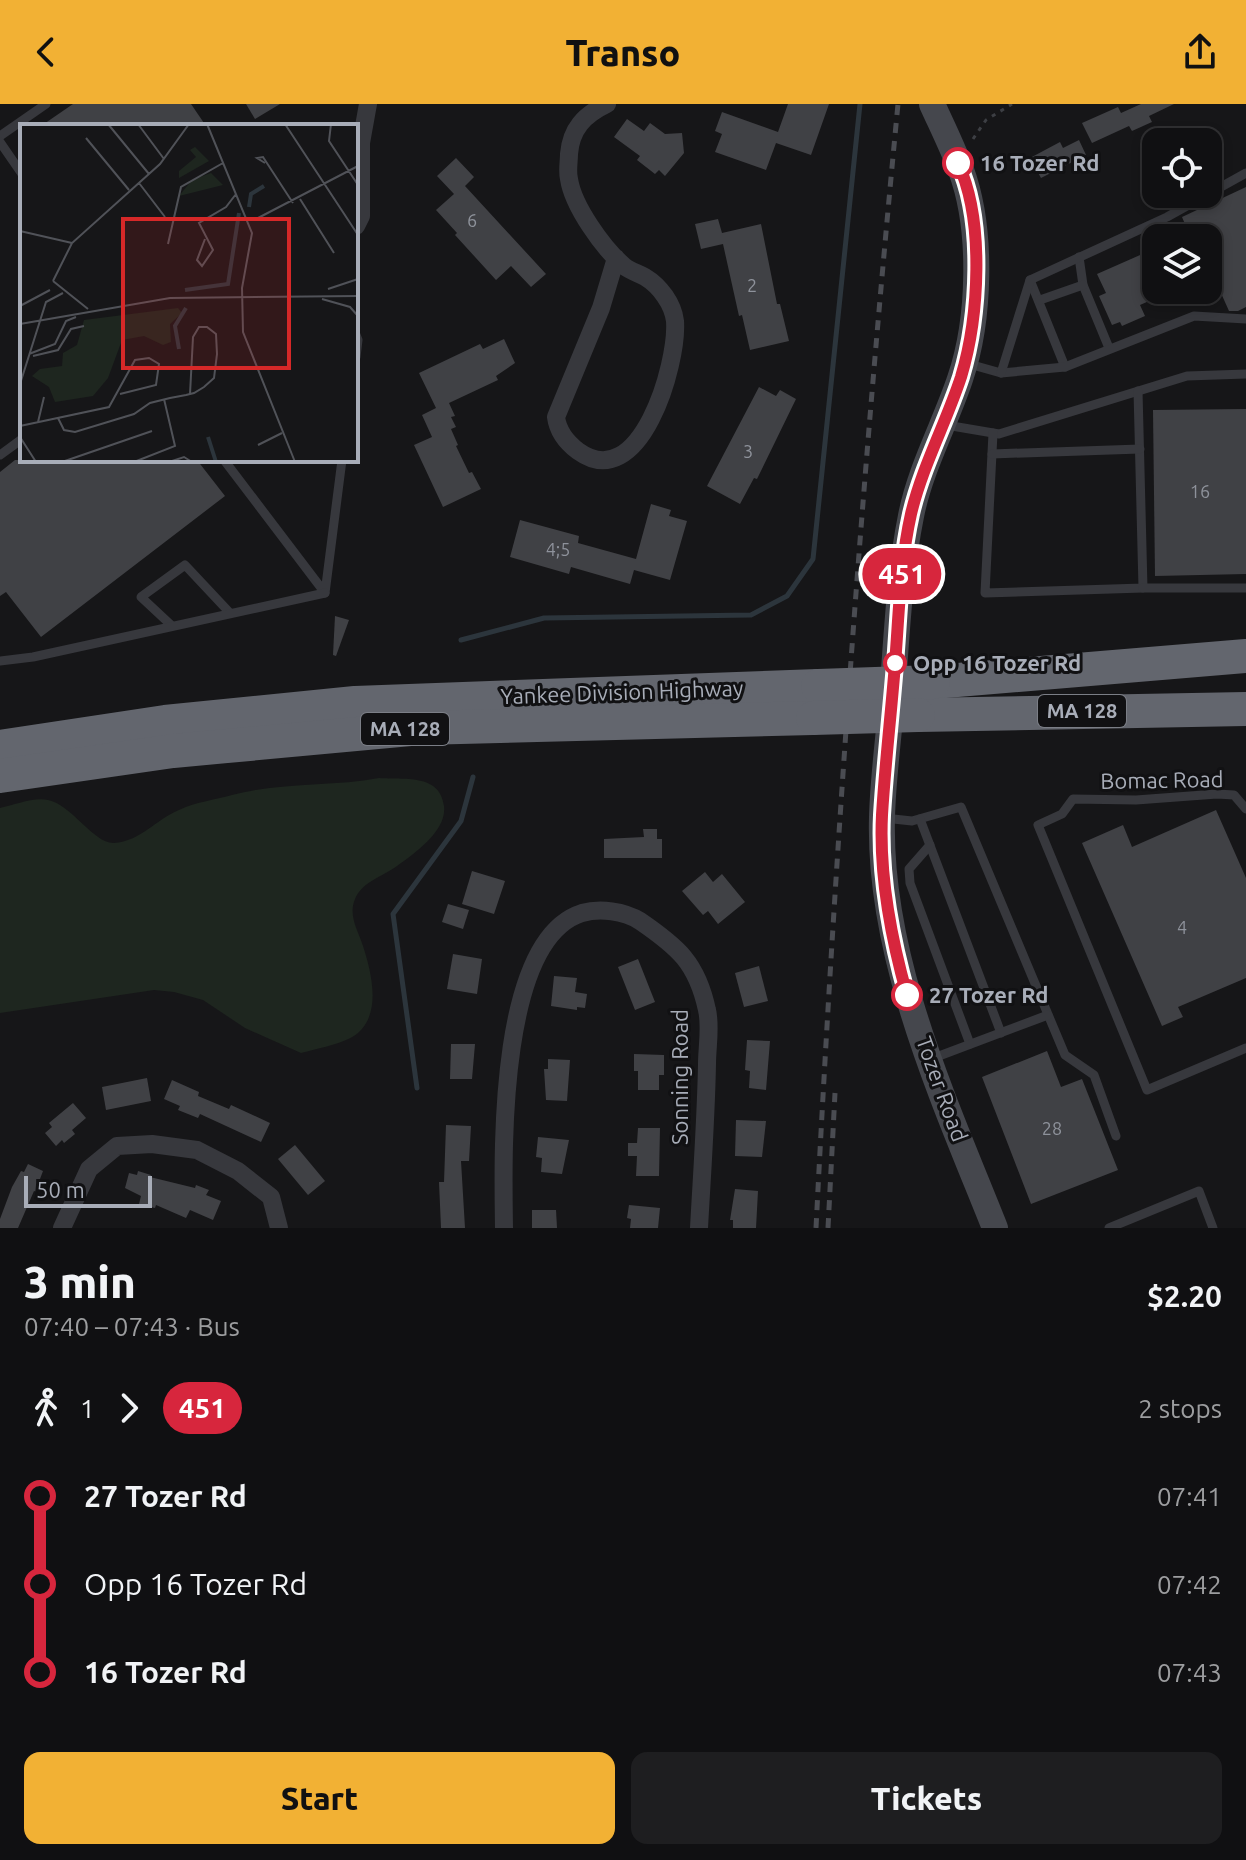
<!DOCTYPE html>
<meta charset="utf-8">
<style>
:root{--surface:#101012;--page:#1e1e20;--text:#f1f3f6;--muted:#9c9d9f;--line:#303032;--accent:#f2b134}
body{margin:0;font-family:Ubuntu,sans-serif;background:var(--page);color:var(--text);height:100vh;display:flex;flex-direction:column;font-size:30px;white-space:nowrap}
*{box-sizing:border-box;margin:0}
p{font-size:26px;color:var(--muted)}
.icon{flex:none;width:44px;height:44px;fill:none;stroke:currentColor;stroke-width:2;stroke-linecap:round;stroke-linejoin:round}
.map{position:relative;height:1124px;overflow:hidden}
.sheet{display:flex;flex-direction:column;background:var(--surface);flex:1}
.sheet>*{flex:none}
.badge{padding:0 16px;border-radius:26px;font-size:28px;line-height:52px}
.tools{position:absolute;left:1142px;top:24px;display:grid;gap:16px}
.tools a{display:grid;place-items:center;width:80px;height:80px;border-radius:16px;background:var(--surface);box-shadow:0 4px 12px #0003,0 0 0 2px var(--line);font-size:40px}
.scale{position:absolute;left:24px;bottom:20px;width:128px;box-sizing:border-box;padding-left:8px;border:4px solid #a8adb8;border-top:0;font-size:22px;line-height:28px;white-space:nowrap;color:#a8adb8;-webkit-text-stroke:6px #111113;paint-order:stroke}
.map>.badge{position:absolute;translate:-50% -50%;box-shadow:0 0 0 4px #fff}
.legs{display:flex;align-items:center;gap:12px;height:88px;padding:0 24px;font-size:26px}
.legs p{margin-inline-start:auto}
.headline{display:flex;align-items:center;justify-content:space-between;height:136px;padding:0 24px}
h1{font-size:44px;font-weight:800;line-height:60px}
.cta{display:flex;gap:16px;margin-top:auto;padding:16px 24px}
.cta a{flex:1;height:92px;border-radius:16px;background:var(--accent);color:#111;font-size:32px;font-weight:800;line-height:92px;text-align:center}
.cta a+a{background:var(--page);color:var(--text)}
ul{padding:0 24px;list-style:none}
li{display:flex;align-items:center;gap:28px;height:88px;font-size:30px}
li i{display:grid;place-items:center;width:12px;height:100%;margin:0 10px;background:currentColor}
li i::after{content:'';width:20px;height:20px;margin:-10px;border:6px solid;border-radius:50%;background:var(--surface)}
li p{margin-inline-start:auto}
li:first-child i{background:linear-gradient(#0000 50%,currentColor 0)}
li:last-child i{background:linear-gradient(currentColor 50%,#0000 0)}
header{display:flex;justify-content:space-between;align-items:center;height:104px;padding:0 24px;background:var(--accent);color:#111;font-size:36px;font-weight:800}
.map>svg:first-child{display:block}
</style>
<header><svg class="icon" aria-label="back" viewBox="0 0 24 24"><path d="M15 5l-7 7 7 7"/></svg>Transo<svg class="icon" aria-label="share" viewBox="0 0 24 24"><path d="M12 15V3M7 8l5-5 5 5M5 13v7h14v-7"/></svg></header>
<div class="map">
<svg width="1246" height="1124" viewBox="0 0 1246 1124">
<rect width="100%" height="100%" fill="#161618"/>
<!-- green -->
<path fill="#1e261f" d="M379 674C403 676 440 669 444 702 447 727 415 749 397 762 382 773 363 777 355 795 348 812 358 826 363 842 371 867 382 908 358 929 347 939 316 945 301 949L245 924 203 896 174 888 154 886 0 909V704C15 701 33 693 48 696 71 700 94 740 114 739 141 737 155 716 179 706 195 698 215 696 232 691 280 678 331 683 379 674Z"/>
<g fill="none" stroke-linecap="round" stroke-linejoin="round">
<!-- stream -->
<g stroke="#2c353c" stroke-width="5">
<polyline points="461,536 544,514 751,511 787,492 813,455 860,0"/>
<polyline points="417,984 393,810 461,717 473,673"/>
</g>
</g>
<!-- building -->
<g fill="#404145">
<polygon points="73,0 191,0 206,22 41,22"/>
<polygon points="246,0 280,0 255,15"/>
<polygon points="788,0 829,0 811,51 776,39 766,66 715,48 722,30 715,27 722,8 778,28"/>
<polygon points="1141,0 1174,0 1149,12 1152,18 1132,27 1129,22 1092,39 1082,19 1118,3 1121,9"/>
<polygon points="627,15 644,27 650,19 665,30 682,29 684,49 665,72 659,66 655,70 637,56 640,52 614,33"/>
<polygon points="1079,36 1086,51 1041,74 1030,54 1060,38 1063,44"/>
<polygon points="456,54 474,73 465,82 546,170 531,183 511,162 496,176 455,131 457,129 436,106 454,90 437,72"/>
<polygon points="1246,83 1246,203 1238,207 1229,207 1212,169 1208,170 1208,134 1191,134 1182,113"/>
<polygon points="718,115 722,129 761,120 777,200 780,200 789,237 750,246 742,211 739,212 723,140 701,145 695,120"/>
<polygon points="1156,144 1156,194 1140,201 1145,212 1122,222 1120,218 1112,221 1099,192 1106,189 1097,170"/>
<polygon points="1163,186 1181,186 1185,197 1170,202"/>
<polygon points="504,235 515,259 496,272 498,276 449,299 455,312 451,313 456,323 451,325 458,341 456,342 469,369 472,368 481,385 443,403 414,341 432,333 422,311 436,304 419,269 480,240 483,245"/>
<polygon points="759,283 776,292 780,286 796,295 757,375 754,374 740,400 707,382"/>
<polygon points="1246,305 1246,470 1155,472 1153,306"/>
<polygon points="15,356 197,356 225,392 41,533 6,488 0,492 0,368"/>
<polygon points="651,400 671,406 669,412 687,417 670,476 634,466 630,480 571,463 569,470 510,453 520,416 579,432 578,439 636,455"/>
<polygon points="335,512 349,516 336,552 333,551"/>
<polygon points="1216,706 1246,774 1246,874 1178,903 1183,913 1162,922 1082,739 1123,721 1132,743"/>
<polygon points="643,725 657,725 657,735 662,735 662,754 604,754 604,735 644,733"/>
<polygon points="472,767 505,777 494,810 462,800"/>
<polygon points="705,768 713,778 722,770 745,798 718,820 708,807 703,811 682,787"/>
<polygon points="448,800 469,806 463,825 442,818"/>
<polygon points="453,850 482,855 477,890 447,885"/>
<polygon points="638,855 655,898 635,906 618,863"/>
<polygon points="759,862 768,897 744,903 735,869"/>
<polygon points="554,872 577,874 575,888 587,890 585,904 577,903 577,906 551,902"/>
<polygon points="747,936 770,937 766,986 749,984 750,967 745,966"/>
<polygon points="451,940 475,940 472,975 450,975"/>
<polygon points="1047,947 1061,983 1082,975 1118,1066 1031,1100 982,973"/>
<polygon points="634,950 664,951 664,971 659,971 659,986 638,986 638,967 634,967"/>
<polygon points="548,955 570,956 567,997 546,996 544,965 548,965"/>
<polygon points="147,974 151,997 106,1006 102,983"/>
<polygon points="172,976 199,988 198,992 229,1005 231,1001 270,1019 261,1038 200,1010 198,1014 178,1006 180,1002 164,995"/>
<polygon points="73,999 86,1014 72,1026 75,1030 64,1039 62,1036 56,1042 45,1029 52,1023 49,1019"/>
<polygon points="736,1016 766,1017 762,1053 735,1052"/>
<polygon points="446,1021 471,1022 469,1057 461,1057 465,1124 441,1124 439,1078 444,1078"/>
<polygon points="638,1024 660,1024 659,1072 636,1072 637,1052 628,1052 628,1039 637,1039"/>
<polygon points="538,1033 569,1036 562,1070 541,1068 542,1054 536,1053"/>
<polygon points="295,1041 325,1077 308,1091 278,1055"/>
<polygon points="28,1060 43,1067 40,1075 42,1076 37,1088 34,1087 18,1124 0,1124 0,1115 12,1083 21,1067 24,1068"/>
<polygon points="138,1067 151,1071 150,1073 195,1084 196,1081 209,1086 206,1091 221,1097 213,1116 190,1106 186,1114 156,1101 155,1104 139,1100 141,1092 125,1084 129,1069 137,1071"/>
<polygon points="735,1085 758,1087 756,1124 733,1124 733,1116 730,1116"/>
<polygon points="629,1101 660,1104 658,1124 630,1124 631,1115 627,1114"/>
<polygon points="532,1106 556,1106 557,1124 532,1124"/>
</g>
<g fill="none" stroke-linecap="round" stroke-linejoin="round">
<!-- path -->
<polyline stroke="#3d3f44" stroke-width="3" stroke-dasharray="4 6" stroke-linecap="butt" points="973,35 986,16 1012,0"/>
<!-- lane -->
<g stroke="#37383d" stroke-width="9">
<polyline points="0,32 46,0"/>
<polyline points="0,38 22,70"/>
<polyline points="1079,153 1083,181 1109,244"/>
<polyline points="1030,176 1065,263"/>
<polyline points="1040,196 1083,181"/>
<polyline points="356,231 358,236 356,253"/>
<polyline points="969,260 1001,269 1065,263 1194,212 1246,215"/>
<polyline points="1001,269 1030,176 1167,113 1246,69"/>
<polyline points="946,321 999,330 1187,272 1246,270"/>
<polyline points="993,329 985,489 1143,484 1138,287"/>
<polyline points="992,350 1140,345"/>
<polyline points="0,351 22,335"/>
<polyline points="224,356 325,489 342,356"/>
<polyline points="1143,484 1246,484"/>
<polyline points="171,521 141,493 185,461 230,509"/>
<polyline points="0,557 33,553 325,489"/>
<polyline points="1246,705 1234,691 1217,690 1136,696 1073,695 1062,710 1038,721 1147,986 1246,944"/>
<polyline points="884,714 912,717 961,703 1065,951 1094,971 1116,1032"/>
<polyline points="920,715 1001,929"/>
<polyline points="930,741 909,765 910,779 970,940"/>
<polyline points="931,955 1048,911"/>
<polyline points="1109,1124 1199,1087 1213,1124"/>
</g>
<!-- street -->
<g stroke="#37383d" stroke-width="18">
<path d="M607 0C584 11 571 25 569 50 569 58 567 67 569 75 573 102 603 144 624 162 630 167 638 169 645 173 660 182 673 200 675 217 678 260 640 392 578 347 566 338 558 328 556 313L601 204 616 154"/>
<polyline points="356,122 361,112 361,39 368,0"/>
<polyline points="62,1124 89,1065 117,1042 152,1040 197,1046 238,1067 271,1093 279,1124"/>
<path d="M504 1124C503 1052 497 836 582 809 600 804 624 807 640 817 678 843 697 859 707 906 711 922 707 943 707 960 706 1015 702 1069 699 1124"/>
</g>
<!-- secondary -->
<path stroke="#45474d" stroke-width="26" d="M932 0C942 22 953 44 961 66 983 126 980 216 960 275 945 320 920 365 911 412 899 472 897 531 892 592 889 632 883 673 882 713 878 853 944 996 995 1124"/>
<!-- highway -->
<g stroke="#63666e" stroke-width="34">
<polyline points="933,578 1246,552"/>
<polyline points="918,611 1246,605"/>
<polyline points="0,643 165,618 355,599 818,582"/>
<polyline points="0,672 173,647 421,624 813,614"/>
</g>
<!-- rail -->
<g stroke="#4a4c52" stroke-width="5" stroke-dasharray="10 8" stroke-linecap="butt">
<path d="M816 1124C835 749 862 374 898 0"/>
<polyline points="828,1124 835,989"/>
</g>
<!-- highway-bridge -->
<g stroke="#63666e" stroke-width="34">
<polyline points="818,582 933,578"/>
<polyline points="813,614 918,611"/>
</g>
</g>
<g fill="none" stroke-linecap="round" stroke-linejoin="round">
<defs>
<path id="line-1" d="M907 891C891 834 879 771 882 711 885 661 891 611 895 560 899 510 900 459 911 410 922 363 946 319 961 273 979 213 985 117 958 59"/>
</defs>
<!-- line-1 casing -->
<use href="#line-1" stroke="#fff" stroke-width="18"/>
<!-- line-1 -->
<use href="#line-1" stroke="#d7263d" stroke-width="12"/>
</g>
<!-- markers -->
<g fill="#fff" stroke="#d7263d" stroke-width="4">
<circle cx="958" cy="59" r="14"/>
<circle cx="895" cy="559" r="10"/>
<circle cx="907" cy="891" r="14"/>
</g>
<g text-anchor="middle" stroke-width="6" stroke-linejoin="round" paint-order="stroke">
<!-- number labels -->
<g font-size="18" fill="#8e929b">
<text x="472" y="123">6</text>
<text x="752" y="188">2</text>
<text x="748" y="354">3</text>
<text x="1200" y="394">16</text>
<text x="558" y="452">4;5</text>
<text x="1182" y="830">4</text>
<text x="1052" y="1031">28</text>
</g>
<!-- shield labels -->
<g fill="#111113" stroke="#7b7e86" stroke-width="2">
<rect x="1038" y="591" width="88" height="32" rx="6"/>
<rect x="361" y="609" width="88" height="32" rx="6"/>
</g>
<g font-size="20" font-weight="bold" fill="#a8adb8">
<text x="1082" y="614">MA 128</text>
<text x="405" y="632">MA 128</text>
</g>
<!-- stop labels -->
<g font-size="22" font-weight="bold" fill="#a8adb8" stroke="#111113" text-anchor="start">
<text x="980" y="67">16 Tozer Rd</text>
<text x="913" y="567">Opp 16 Tozer Rd</text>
<text x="929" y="899">27 Tozer Rd</text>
</g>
<!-- street labels -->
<g font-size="22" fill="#a8adb8" stroke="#111113">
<text transform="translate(622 588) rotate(-2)" y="8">Yankee Division Highway</text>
<text transform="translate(1162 676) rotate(-1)" y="8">Bomac Road</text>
<text transform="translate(680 973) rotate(-90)" y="8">Sonning Road</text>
<text transform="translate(942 985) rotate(70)" y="8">Tozer Road</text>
</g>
</g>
<!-- overview -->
<g transform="translate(20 20)">
<rect width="338" height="338" fill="#161618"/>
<path d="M175 23 189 37 159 54V47L176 33 170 26ZM191 49 203 61 159 72 172 56ZM158 184 162 189 150 200 151 218 143 221 124 212 102 216 88 254 73 272 35 278 29 263 12 252 20 245 42 242 43 229 57 221 64 196Z" fill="#1e261f"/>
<path fill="none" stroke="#2c353c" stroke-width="4" d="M229 83 231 70 244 62M165 166 208 160 219 89M159 225 155 202 166 184M188 313 196 338"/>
<path fill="none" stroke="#505258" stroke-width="2" d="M88 0 129 50M118 0 144 35M187 0 232 109 222 164 223 208 275 338M265 0 338 111M311 0 309 17 338 61M66 14 109 66M245 39 237 34 243 33 273 79M119 59 145 93M280 75 314 129M238 94 338 42M0 107 52 119M185 115 177 136 182 142 193 126 179 99 206 83 216 70M148 120 161 63 203 39M33 157 52 119 140 40 169 0M33 157 68 185M308 165 338 155M302 175 330 183 338 192M0 182 30 166M0 200 150 174 338 172M9 230 35 220 46 197 56 193M13 232 38 226 51 205 64 202M0 260 26 178 43 169M38 294 44 306 55 308 114 290 130 279 150 274 166 271 174 269 184 263 194 254 197 230 196 210 187 203H179L173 213 170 270M18 298 24 273M0 302 89 283 115 236 129 234 139 240 136 261 100 270M0 313 16 338M238 321 262 309M42 338 132 307M114 338 155 322 144 275M149 338 164 333 172 338"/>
<path fill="#d62828" fill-opacity="0.15" stroke="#d62828" stroke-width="4" d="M103 95H269V244H103Z"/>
<rect width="338" height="338" fill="none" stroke="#a8adb8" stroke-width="4"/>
</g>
</svg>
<div class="tools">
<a><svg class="icon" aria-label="locate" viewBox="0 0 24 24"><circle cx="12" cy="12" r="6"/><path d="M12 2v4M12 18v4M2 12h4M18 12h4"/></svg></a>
<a><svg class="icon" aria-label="layers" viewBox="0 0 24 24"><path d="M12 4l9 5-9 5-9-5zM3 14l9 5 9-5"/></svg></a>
</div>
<div class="scale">50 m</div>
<b class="badge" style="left:902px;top:470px;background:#d7263d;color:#fff">451</b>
</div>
<section class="sheet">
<div class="headline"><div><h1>3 min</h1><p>07:40 – 07:43 · Bus</p></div><b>$2.20</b></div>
<div class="legs"><svg class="icon" aria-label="walk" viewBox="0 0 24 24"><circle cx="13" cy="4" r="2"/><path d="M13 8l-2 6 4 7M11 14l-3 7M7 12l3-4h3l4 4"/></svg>1<svg class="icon" aria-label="forward" viewBox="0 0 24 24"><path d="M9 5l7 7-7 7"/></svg><b class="badge" style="background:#d7263d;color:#fff">451</b><p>2 stops</p></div>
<ul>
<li><i style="color:#d7263d"></i><b>27 Tozer Rd</b><p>07:41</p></li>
<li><i style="color:#d7263d"></i><span>Opp 16 Tozer Rd</span><p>07:42</p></li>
<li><i style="color:#d7263d"></i><b>16 Tozer Rd</b><p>07:43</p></li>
</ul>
<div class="cta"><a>Start</a><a>Tickets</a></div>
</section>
